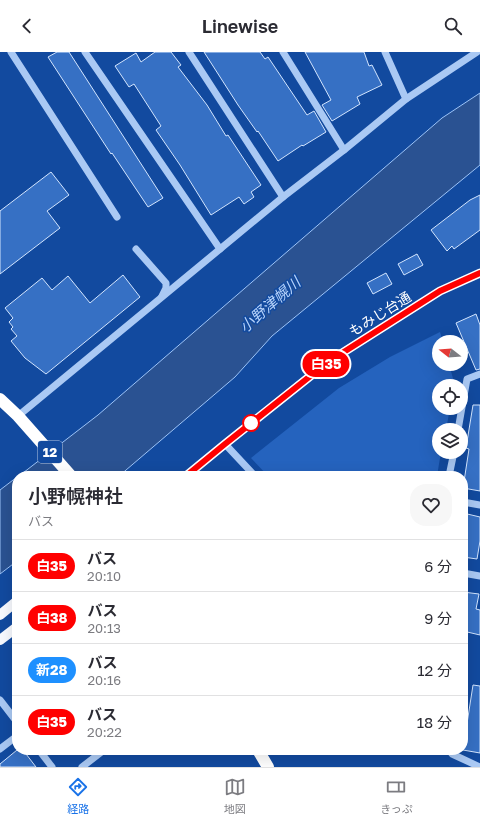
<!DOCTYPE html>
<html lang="ja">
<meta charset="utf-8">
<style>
:root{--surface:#fff;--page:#f7f7f7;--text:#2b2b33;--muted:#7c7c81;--line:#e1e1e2;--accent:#1a73e8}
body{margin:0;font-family:"Golos Text","Noto Sans JP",sans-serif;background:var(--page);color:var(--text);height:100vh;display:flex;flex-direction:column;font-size:15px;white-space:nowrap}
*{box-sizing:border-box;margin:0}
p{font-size:13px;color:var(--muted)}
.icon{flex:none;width:22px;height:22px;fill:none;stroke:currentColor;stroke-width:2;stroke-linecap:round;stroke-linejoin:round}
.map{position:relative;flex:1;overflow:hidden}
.sheet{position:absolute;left:12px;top:419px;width:456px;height:284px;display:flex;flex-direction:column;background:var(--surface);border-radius:16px;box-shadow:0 4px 16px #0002}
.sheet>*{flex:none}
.badge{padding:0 8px;border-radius:13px;font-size:14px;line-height:26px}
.needle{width:26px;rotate:287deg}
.fabs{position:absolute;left:432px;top:283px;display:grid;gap:8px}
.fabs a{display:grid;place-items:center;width:36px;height:36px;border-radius:50%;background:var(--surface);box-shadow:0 4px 16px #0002;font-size:20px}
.map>.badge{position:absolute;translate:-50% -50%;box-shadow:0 0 0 2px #fff}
.round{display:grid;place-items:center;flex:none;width:42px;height:42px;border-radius:16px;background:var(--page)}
.summary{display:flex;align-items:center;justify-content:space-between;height:68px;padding:0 16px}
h1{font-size:19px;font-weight:600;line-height:30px}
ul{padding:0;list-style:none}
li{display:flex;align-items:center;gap:12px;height:52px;padding:0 16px;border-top:1px solid var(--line)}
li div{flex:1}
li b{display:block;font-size:15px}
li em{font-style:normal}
li .badge{min-width:44px;font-weight:700;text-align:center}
header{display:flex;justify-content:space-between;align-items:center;height:52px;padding:0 16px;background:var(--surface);font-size:18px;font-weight:600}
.tabs{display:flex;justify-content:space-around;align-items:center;height:56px;border-top:1px solid var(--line);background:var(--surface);font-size:11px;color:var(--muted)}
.tabs a{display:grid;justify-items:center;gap:2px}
.tabs .on{color:var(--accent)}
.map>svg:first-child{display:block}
</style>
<header><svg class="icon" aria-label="back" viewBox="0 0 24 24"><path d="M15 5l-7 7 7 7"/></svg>Linewise<svg class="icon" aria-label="search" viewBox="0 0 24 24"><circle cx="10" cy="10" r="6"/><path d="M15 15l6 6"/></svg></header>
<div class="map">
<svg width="480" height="715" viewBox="0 0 480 715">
<rect width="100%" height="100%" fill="#124a9f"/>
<!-- green -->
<polygon fill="#2563be" points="440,280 443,290 439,290 439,312 449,312 454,330 454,334 439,334 439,356 450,356 446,378 439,378 439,400 441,400 437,424 268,424 251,406 339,336 390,305"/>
<!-- water -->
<g fill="#2a5292" stroke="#9cc3f7">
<polygon points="480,41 480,113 272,284 235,325 119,424 19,424 98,363 442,66"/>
<polygon points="17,425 17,509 0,522 0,438"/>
</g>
<!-- building -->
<g fill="#3670c4" stroke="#d3e5fe">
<polygon points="57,0 69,0 163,146 148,155 112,101 111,102 48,5"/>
<polygon points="155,0 171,0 181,13 178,15 207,53 226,84 228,83 261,133 251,140 254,145 244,152 239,145 211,163 180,113 156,78 161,74 134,32 129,35 115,14 136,1 141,10"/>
<polygon points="204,0 260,0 265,7 268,5 307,63 314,59 326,80 303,94 302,93 278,109 258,79 257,80 238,53"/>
<polygon points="305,0 364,0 369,14 372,13 382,33 357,45 360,52 332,69 322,53 331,48"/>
<polygon points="51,120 69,143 47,159 60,176 0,222 0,159"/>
<polygon points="480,143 480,178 454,197 452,194 447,199 431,178 470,148"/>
<polygon points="417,202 423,213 404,223 398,212"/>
<polygon points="386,221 392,232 373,242 367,231"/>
<polygon points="123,223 140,245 46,322 25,306 11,289 17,284 11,277 13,275 9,270 13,266 5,256 42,226 52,238 68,224 90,251"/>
<polygon points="476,262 480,273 480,317 476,318 456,271"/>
<polygon points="473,353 480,353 480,439 463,436 469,397 466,396"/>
<polygon points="463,461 480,465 480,489 477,507 463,505"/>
<polygon points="463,540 479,542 476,557 480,558 480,583 463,579"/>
<polygon points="473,633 480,634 480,701 463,698 463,678 466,678"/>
<polygon points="17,698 23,698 36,715 0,715 0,712"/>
</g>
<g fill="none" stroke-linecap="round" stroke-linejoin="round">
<!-- minor -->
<g stroke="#aac9f4" stroke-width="7">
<polyline points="11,0 117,165"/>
<polyline points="85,0 220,197"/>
<polyline points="189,0 283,145"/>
<polyline points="283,0 344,98"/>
<polyline points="385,0 406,47"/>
<polyline points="136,197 166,231 166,236 162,244"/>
<polyline points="18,364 283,145 344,98 406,47 477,0"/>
<polyline points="458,378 467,327 480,322"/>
<polyline points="225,392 255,424"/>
<polyline points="186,424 225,392 327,310 440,239 480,221"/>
<polyline points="449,424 454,400"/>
<polyline points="463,450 480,453"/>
<polyline points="463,521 480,524"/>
<polyline points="0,648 17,670"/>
<polyline points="0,697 17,684"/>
<polyline points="39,698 52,715"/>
<polyline points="452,702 480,715"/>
<polyline points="82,715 104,698"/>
</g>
<!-- major -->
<g stroke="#f8faff" stroke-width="10">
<polyline points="0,563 17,549"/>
<polyline points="0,588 17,575"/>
</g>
<!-- highway -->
<g stroke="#fff" stroke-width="12">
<polyline points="0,347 18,364 71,424"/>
<polyline points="258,698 268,715"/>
</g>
</g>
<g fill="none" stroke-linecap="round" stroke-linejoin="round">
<defs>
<polyline id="line" points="186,424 225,392 328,310 440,239 480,221"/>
</defs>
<!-- line casing -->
<use href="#line" stroke="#fff" stroke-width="9"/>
<!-- line -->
<use href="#line" stroke="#f00" stroke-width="6"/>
</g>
<!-- markers -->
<circle fill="#fff" stroke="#f00" stroke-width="2" cx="251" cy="371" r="8"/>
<g text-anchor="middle" stroke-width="3" stroke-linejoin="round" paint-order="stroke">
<!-- shield labels -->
<rect fill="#124a9f" stroke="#b8c9e2" stroke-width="1" x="38" y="389" width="24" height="22" rx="3"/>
<g font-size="13" font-weight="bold" fill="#fff">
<text x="50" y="405">12</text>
</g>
<!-- street labels -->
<g font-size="14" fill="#fff" stroke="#124a9f">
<text transform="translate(380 262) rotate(-32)" y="5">もみじ台通</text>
</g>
<!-- water labels -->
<g font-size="15" font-style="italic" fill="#b7d3fb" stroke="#124a9f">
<text transform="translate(270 253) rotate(-41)" y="5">小野津幌川</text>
</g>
</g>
</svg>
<div class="fabs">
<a><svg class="needle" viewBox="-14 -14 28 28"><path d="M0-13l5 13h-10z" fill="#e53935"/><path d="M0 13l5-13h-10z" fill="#7c7c81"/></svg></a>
<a><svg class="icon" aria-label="locate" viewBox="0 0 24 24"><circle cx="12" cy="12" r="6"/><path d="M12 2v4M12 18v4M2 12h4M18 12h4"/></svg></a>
<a><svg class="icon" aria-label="layers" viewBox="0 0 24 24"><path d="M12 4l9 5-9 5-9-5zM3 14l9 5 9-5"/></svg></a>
</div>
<b class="badge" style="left:326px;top:312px;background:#f00;color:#fff">白35</b>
<section class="sheet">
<div class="summary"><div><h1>小野幌神社</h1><p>バス</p></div><a class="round"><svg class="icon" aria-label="heart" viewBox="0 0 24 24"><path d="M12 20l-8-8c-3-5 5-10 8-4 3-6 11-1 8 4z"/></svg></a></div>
<ul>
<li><span class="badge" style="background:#f00;color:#fff">白35</span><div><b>バス</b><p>20:10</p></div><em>6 分</em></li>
<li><span class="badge" style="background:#f00;color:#fff">白38</span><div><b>バス</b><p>20:13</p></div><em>9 分</em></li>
<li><span class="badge" style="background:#1e90ff;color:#fff">新28</span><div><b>バス</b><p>20:16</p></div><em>12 分</em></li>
<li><span class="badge" style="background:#f00;color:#fff">白35</span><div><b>バス</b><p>20:22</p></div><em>18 分</em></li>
</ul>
</section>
</div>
<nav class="tabs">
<a class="on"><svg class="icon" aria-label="directions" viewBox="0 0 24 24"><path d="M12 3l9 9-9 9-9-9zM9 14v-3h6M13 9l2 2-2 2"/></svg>経路</a>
<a><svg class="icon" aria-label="map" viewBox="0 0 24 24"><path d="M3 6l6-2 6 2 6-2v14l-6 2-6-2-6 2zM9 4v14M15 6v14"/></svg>地図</a>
<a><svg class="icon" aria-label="tickets" viewBox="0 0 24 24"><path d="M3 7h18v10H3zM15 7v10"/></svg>きっぷ</a>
</nav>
